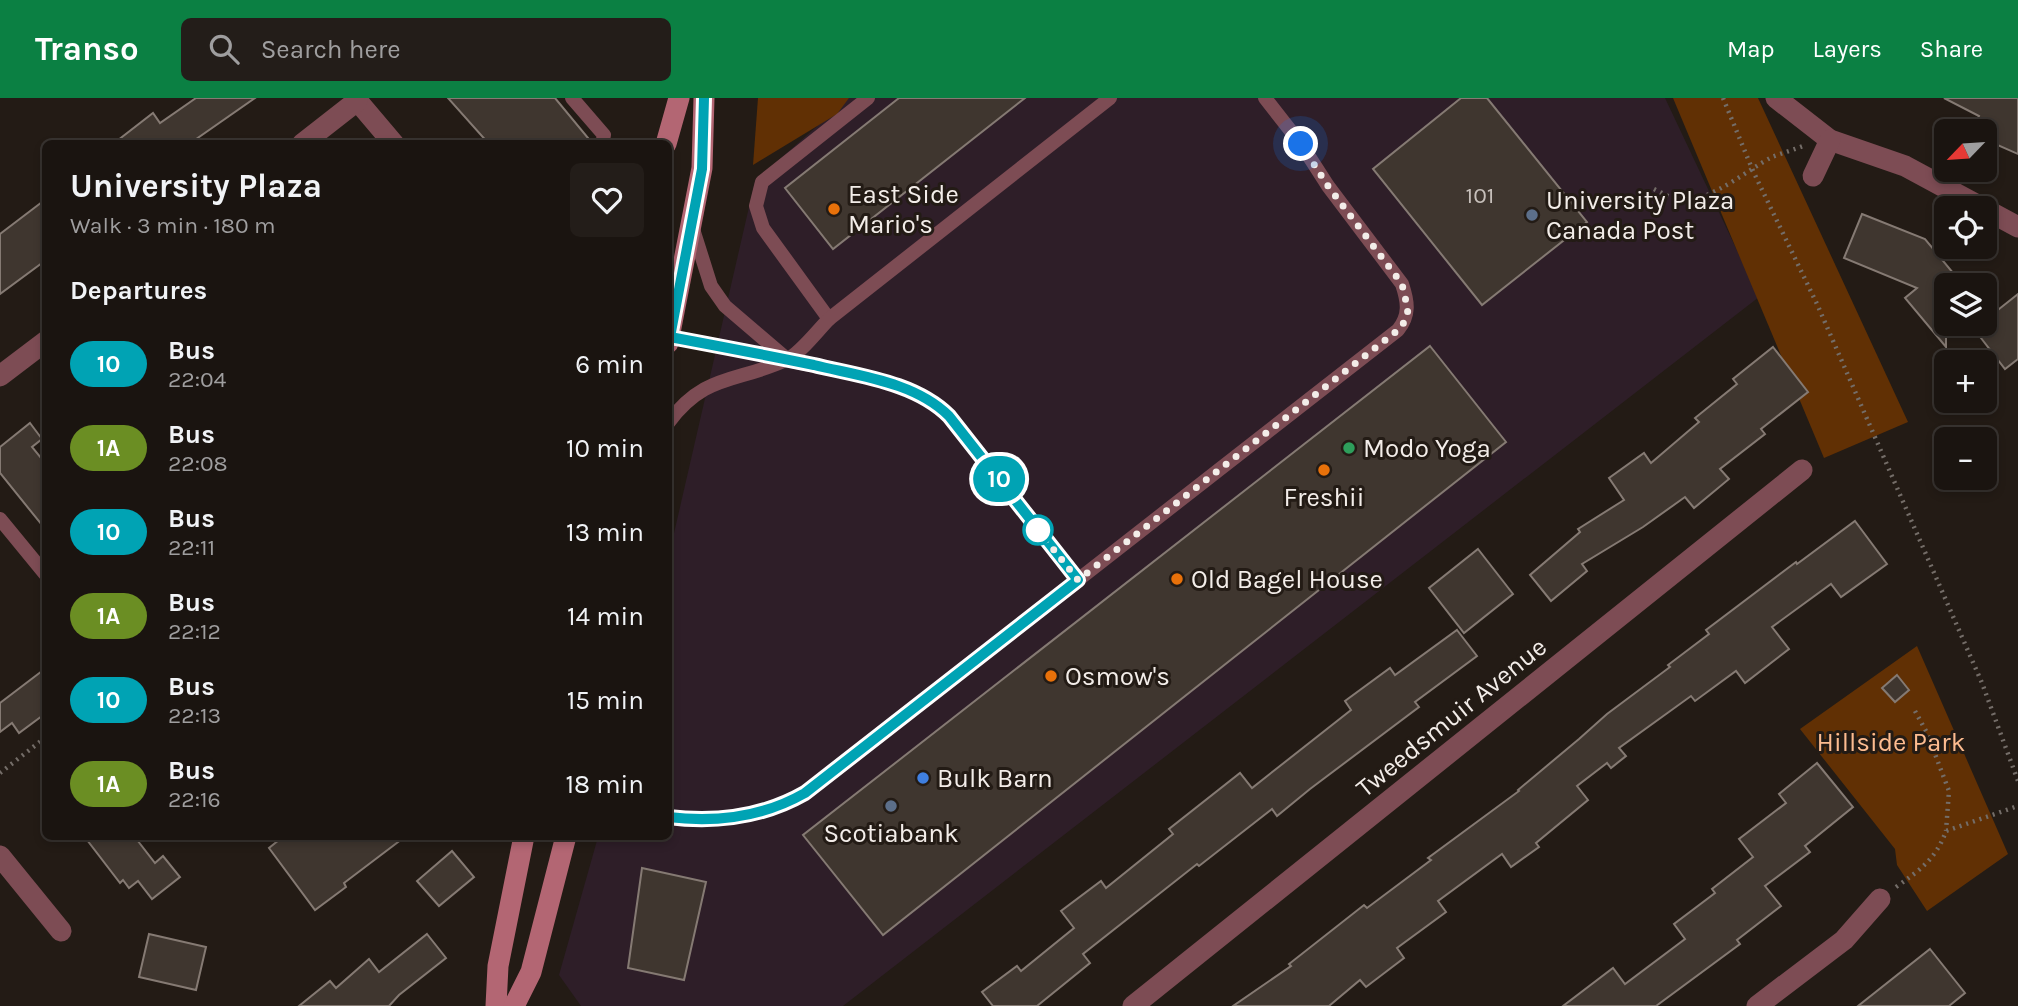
<!DOCTYPE html>
<meta charset="utf-8">
<style>
:root{--surface:#1a1410;--page:#231d19;--text:#f1f3f6;--muted:#9f9e9f;--line:#383330;--accent:#0b8043}
body{margin:0;font-family:Karla,sans-serif;background:var(--page);color:var(--text);height:100vh;display:flex;flex-direction:column;font-size:26px;white-space:nowrap}
*{box-sizing:border-box;margin:0}
p{font-size:23px;color:var(--muted)}
.icon{flex:none;width:38px;height:38px;fill:none;stroke:currentColor;stroke-width:2;stroke-linecap:round;stroke-linejoin:round}
.map{position:relative;flex:1;overflow:hidden}
.drawer{position:absolute;left:42px;top:42px;width:630px;height:700px;display:flex;flex-direction:column;background:var(--surface);border-radius:10px;box-shadow:0 4px 10px #0003,0 0 0 2px var(--line)}
.drawer>*{flex:none}
.badge{padding:0 14px;border-radius:23px;font-size:24px;line-height:46px}
.needle{width:46px;rotate:245deg}
.buttons{position:absolute;left:1934px;top:21px;display:grid;gap:14px}
.buttons a{display:grid;place-items:center;width:63px;height:63px;border-radius:10px;background:var(--surface);box-shadow:0 4px 10px #0003,0 0 0 2px var(--line);font-size:35px}
.you{position:absolute;width:35px;height:35px;margin:-18px;border:5px solid #fff;border-radius:50%;background:#1a73e8;box-shadow:0 0 0 10px #1a73e833}
.map>.badge{position:absolute;translate:-50% -50%;box-shadow:0 0 0 4px #fff}
h2{padding:0 28px;font-size:26px;line-height:63px}
.round{display:grid;place-items:center;flex:none;width:74px;height:74px;border-radius:10px;background:var(--page)}
.head{display:flex;align-items:center;justify-content:space-between;height:119px;padding:0 28px}
h1{font-size:33px;font-weight:700;line-height:52px}
ul{padding:0;list-style:none}
li{display:flex;align-items:center;gap:21px;height:84px;padding:0 28px}
li div{flex:1}
li b{display:block;font-size:26px}
li em{font-style:normal}
li .badge{min-width:77px;font-weight:700;text-align:center}
header{display:flex;align-items:center;gap:42px;box-sizing:border-box;height:98px;padding:0 35px;background:var(--accent);color:#fff}
header strong{font-size:33px}
nav{display:flex;gap:38px;margin-inline-start:auto;font-size:24px}
.search{width:490px;height:63px;background:var(--page);display:flex;align-items:center;gap:18px;box-sizing:border-box;padding:0 24px;border-radius:10px;color:var(--muted);font-size:26px}
.map>svg:first-child{display:block}
</style>
<header>
<strong>Transo</strong>
<div class="search"><svg class="icon" aria-label="search" viewBox="0 0 24 24"><circle cx="10" cy="10" r="6"/><path d="M15 15l6 6"/></svg>Search here</div>
<nav><a>Map</a><a>Layers</a><a>Share</a></nav>
</header>
<div class="map">
<svg width="2018" height="908" viewBox="0 0 2018 908">
<rect width="100%" height="100%" fill="#231b15"/>
<!-- commercial -->
<polygon fill="#2e1e28" points="849,0 1665,0 1759,199 843,908 581,908 559,877 598,739 668,738 669,457 755,83"/>
<!-- green -->
<g fill="#613004">
<polygon points="758,0 849,0 837,16 753,67"/>
<polygon points="1673,0 1758,0 1908,324 1824,360"/>
<polygon points="1917,548 2008,756 1927,813 1897,767 1895,751 1800,631"/>
</g>
<!-- building -->
<g fill="#3f362f" stroke="#857a73" stroke-width="2">
<polygon points="196,0 255,0 189,46 113,46 153,15 160,25"/>
<polygon points="448,0 555,0 593,46 489,46"/>
<polygon points="899,0 1025,0 833,151 785,90"/>
<polygon points="1461,0 1487,0 1587,124 1482,207 1373,71"/>
<polygon points="1944,0 2018,0 2018,56 1984,41 1984,33 1972,33 1979,18"/>
<polygon points="46,101 46,162 0,196 0,136"/>
<polygon points="1862,116 1925,141 1963,187 1946,187 1946,249 1905,200 1917,190 1844,160"/>
<polygon points="2018,196 2018,261 2005,271 1974,231 1980,226 1984,226 1984,223"/>
<polygon points="1430,248 1506,344 883,837 803,737"/>
<polygon points="1773,249 1808,294 1761,331 1765,336 1720,371 1729,381 1694,410 1685,399 1643,429 1582,466 1587,473 1551,503 1530,477 1580,434 1578,431 1624,402 1609,380 1644,355 1651,365 1699,324 1695,320 1737,286 1733,281"/>
<polygon points="30,325 42,341 32,349 46,366 46,432 0,375 0,349"/>
<polygon points="1855,423 1887,466 1841,499 1831,486 1772,529 1789,551 1745,585 1736,573 1695,603 1691,598 1619,650 1626,658 1611,670 1607,665 1577,688 1588,702 1536,745 1539,749 1511,769 1502,756 1438,803 1446,814 1397,850 1404,860 1366,889 1360,882 1329,908 1233,908 1291,868 1289,866 1364,807 1367,810 1431,762 1428,760 1519,693 1518,692 1579,641 1607,616 1670,569 1668,567 1709,536 1706,532 1796,464 1797,466"/>
<polygon points="1478,451 1513,496 1464,535 1429,490"/>
<polygon points="1457,532 1477,558 1415,604 1419,609 1310,691 1277,718 1272,711 1199,768 1197,766 1083,856 1090,865 1037,908 993,908 982,894 1017,868 1021,873 1074,830 1061,813 1101,783 1106,790 1173,736 1169,731 1240,675 1252,690 1351,612 1345,603 1390,570 1395,577"/>
<polygon points="46,570 46,615 19,635 12,625 0,634 0,605"/>
<polygon points="1897,577 1909,592 1895,604 1882,590"/>
<polygon points="1817,665 1853,709 1805,748 1810,754 1765,788 1781,808 1737,842 1740,846 1656,908 1563,908 1613,870 1625,886 1685,841 1674,826 1715,795 1712,791 1753,759 1739,741 1786,705 1779,696"/>
<polygon points="84,738 134,738 155,765 163,758 180,779 152,801 138,783 129,790 123,782 120,785"/>
<polygon points="284,738 406,738 344,785 346,789 315,812 269,750"/>
<polygon points="452,753 474,779 439,808 417,783"/>
<polygon points="642,770 706,784 684,882 628,870"/>
<polygon points="149,836 206,849 196,892 139,879"/>
<polygon points="427,836 446,860 399,897 389,908 299,908 330,883 336,890 369,861 379,874"/>
<polygon points="1930,851 1965,895 1949,908 1858,908"/>
</g>
<g fill="none" stroke-linecap="round" stroke-linejoin="round">
<!-- path -->
<g stroke="#746d68" stroke-width="4.5" stroke-dasharray="2 5" stroke-linecap="butt">
<polyline points="1723,0 1753,73 1817,206 1982,585 2018,683"/>
<path d="M1654 91C1664 96 1674 102 1685 102 1712 102 1749 71 1772 59 1782 55 1793 52 1803 48"/>
<polyline points="1915,613 1927,635 1949,693 1946,733"/>
<polyline points="0,675 46,639"/>
<path d="M1896 789C1920 772 1936 761 1946 733L2018 708"/>
</g>
<!-- lane -->
<g stroke="#7d4c54" stroke-width="14">
<polyline points="572,0 604,37 602,46"/>
<polyline points="693,131 711,188 725,208 787,261"/>
<polyline points="829,221 763,130 756,108 762,84 868,0"/>
<path d="M670 239C720 248 770 258 819 269 863 278 916 285 949 318L1078 482"/>
<path d="M668 325C705 275 736 285 786 262 799 257 818 232 829 221L1110 0"/>
<polyline points="0,421 46,477"/>
<path d="M668 719C717 725 763 719 805 695L1398 232C1410 217 1408 204 1402 186L1328 88 1301 46 1265 0"/>
</g>
<!-- street -->
<g stroke="#7d4c54" stroke-width="21">
<polyline points="355,0 394,46"/>
<polyline points="1776,0 1830,42 1905,68 2018,129"/>
<polyline points="302,46 357,3"/>
<polyline points="1813,78 1830,42"/>
<polyline points="0,278 46,243"/>
<polyline points="0,758 61,833"/>
<polyline points="1133,908 1802,372"/>
<polyline points="1757,908 1844,842 1880,801"/>
</g>
<!-- secondary -->
<g stroke="#b36673" stroke-width="21">
<polyline points="666,46 679,0"/>
<polyline points="668,245 702,70 704,0"/>
<polyline points="496,908 498,868 524,738"/>
<polyline points="514,908 531,874 566,738"/>
</g>
</g>
<g fill="none" stroke-linecap="round" stroke-linejoin="round">
<defs>
<path id="line" d="M668 719C717 725 763 719 805 695L1078 482 949 318C915 284 859 278 814 267 766 257 718 248 670 239L702 71 704 0"/>
</defs>
<!-- line casing -->
<use href="#line" stroke="#fff" stroke-width="16"/>
<!-- line -->
<use href="#line" stroke="#00a3b4" stroke-width="10"/>
<!-- walk -->
<polyline stroke="#f3ede9" stroke-width="7" stroke-dasharray="0 12.6" points="1038,432 1078,482 1398,232 1405,223 1408,212 1402,186 1328,88 1301,46"/>
</g>
<!-- markers -->
<g fill="#e8710a" stroke="#231b15" stroke-width="2.5">
<circle cx="834" cy="111" r="7"/>
<circle cx="1324" cy="372" r="7"/>
<circle cx="1177" cy="481" r="7"/>
<circle cx="1051" cy="578" r="7"/>
</g>
<g fill="#5c6f8a" stroke="#231b15" stroke-width="2.5">
<circle cx="1532" cy="117" r="7"/>
<circle cx="891" cy="708" r="7"/>
</g>
<circle fill="#2e9e5b" stroke="#231b15" stroke-width="2.5" cx="1349" cy="350" r="7"/>
<circle fill="#fff" stroke="#00a3b4" stroke-width="3.5" cx="1038" cy="432" r="14"/>
<circle fill="#3f7fe0" stroke="#231b15" stroke-width="2.5" cx="923" cy="680" r="7"/>
<g text-anchor="middle" stroke-width="6" stroke-linejoin="round" paint-order="stroke">
<!-- number labels -->
<g font-size="23" fill="#c6bfba">
<text x="1480" y="105">101</text>
</g>
<!-- poi labels -->
<g font-size="26" fill="#f3ede9" stroke="#231b15" text-anchor="start">
<text x="848" y="105">East Side<tspan x="848" dy="30">Mario's</tspan></text>
<text x="1546" y="111">University Plaza<tspan x="1546" dy="30">Canada Post</tspan></text>
<text x="1363" y="359">Modo Yoga</text>
<text x="1324" y="408" text-anchor="middle">Freshii</text>
<text x="1191" y="490">Old Bagel House</text>
<text x="1065" y="587">Osmow's</text>
<text x="937" y="689">Bulk Barn</text>
<text x="891" y="744" text-anchor="middle">Scotiabank</text>
</g>
<!-- street labels -->
<g font-size="26" fill="#f3ede9" stroke="#231b15">
<text transform="translate(1451 619) rotate(-39)" y="9">Tweedsmuir Avenue</text>
</g>
<!-- park labels -->
<g font-size="26" fill="#fdbc90" stroke="#231b15">
<text x="1891" y="653">Hillside Park</text>
</g>
</g>
</svg>
<div class="buttons">
<a><svg class="needle" viewBox="-14 -14 28 28"><path d="M0-13l5 13h-10z" fill="#e53935"/><path d="M0 13l5-13h-10z" fill="#9f9e9f"/></svg></a>
<a><svg class="icon" aria-label="locate" viewBox="0 0 24 24"><circle cx="12" cy="12" r="6"/><path d="M12 2v4M12 18v4M2 12h4M18 12h4"/></svg></a>
<a><svg class="icon" aria-label="layers" viewBox="0 0 24 24"><path d="M12 4l9 5-9 5-9-5zM3 14l9 5 9-5"/></svg></a>
<a>+</a>
<a>−</a>
</div>
<div class="you" style="left:1301px;top:46px"></div>
<b class="badge" style="left:999px;top:381px;background:#00a3b4;color:#fff">10</b>
<section class="drawer">
<div class="head"><div><h1>University Plaza</h1><p>Walk · 3 min · 180 m</p></div><a class="round"><svg class="icon" aria-label="heart" viewBox="0 0 24 24"><path d="M12 20l-8-8c-3-5 5-10 8-4 3-6 11-1 8 4z"/></svg></a></div>
<h2>Departures</h2>
<ul>
<li><span class="badge" style="background:#00a3b4;color:#fff">10</span><div><b>Bus</b><p>22:04</p></div><em>6 min</em></li>
<li><span class="badge" style="background:#6b8e23;color:#fff">1A</span><div><b>Bus</b><p>22:08</p></div><em>10 min</em></li>
<li><span class="badge" style="background:#00a3b4;color:#fff">10</span><div><b>Bus</b><p>22:11</p></div><em>13 min</em></li>
<li><span class="badge" style="background:#6b8e23;color:#fff">1A</span><div><b>Bus</b><p>22:12</p></div><em>14 min</em></li>
<li><span class="badge" style="background:#00a3b4;color:#fff">10</span><div><b>Bus</b><p>22:13</p></div><em>15 min</em></li>
<li><span class="badge" style="background:#6b8e23;color:#fff">1A</span><div><b>Bus</b><p>22:16</p></div><em>18 min</em></li>
</ul>
</section>
</div>
